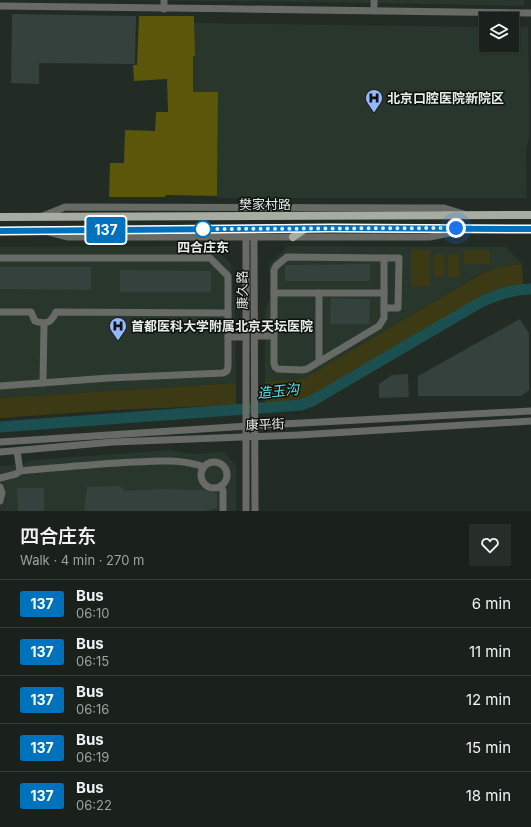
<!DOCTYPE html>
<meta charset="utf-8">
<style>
:root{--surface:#1a201b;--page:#272d28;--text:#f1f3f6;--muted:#9fa3a3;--line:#383e3a}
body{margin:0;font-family:Inter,"Noto Sans SC",sans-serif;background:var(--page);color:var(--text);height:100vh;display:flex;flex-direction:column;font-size:15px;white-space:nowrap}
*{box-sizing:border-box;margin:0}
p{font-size:13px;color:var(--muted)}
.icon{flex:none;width:22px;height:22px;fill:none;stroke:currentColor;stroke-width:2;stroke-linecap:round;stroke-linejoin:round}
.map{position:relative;height:511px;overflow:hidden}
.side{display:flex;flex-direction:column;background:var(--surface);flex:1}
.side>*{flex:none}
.badge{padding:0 8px;border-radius:3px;font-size:14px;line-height:26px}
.fabs{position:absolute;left:479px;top:12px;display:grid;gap:8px}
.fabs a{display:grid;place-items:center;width:40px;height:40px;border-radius:0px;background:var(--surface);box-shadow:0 1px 3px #0004,0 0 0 1px var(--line);font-size:20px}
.you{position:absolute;width:20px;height:20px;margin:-10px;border:3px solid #fff;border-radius:50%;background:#1a73e8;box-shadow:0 0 0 6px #1a73e833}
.map>.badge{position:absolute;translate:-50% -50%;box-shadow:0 0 0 2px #fff}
.round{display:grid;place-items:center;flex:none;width:42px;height:42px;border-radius:0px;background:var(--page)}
.headline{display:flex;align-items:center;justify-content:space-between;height:68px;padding:0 20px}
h1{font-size:19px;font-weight:600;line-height:30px}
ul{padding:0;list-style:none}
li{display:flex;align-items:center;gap:12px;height:48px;padding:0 20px;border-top:1px solid var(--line)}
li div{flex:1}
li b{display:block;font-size:15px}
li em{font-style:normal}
li .badge{min-width:44px;font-weight:700;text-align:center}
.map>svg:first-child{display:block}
</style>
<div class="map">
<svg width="531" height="511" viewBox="0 0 531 511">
<rect width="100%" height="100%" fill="#222b24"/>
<!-- built -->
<g fill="#28362b">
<polygon points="116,0 524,0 524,6 373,3"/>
<polygon points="194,23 486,27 486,45 512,45 512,27 528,27 530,133 526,151 527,198 217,198 218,93 193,92 193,56 195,56"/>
<polygon points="212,246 231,264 231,281 235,300 236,383 0,398 0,247"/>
<polygon points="288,246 506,247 522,264 504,266 485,271 303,379 265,381 265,311 270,296 269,265"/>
<polygon points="170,450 191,454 224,452 236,466 236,511 0,511 0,466 19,465 33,460"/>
</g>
<!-- green -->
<g fill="#3c3a14">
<rect x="411" y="250" width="19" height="36"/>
<rect x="464" y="250" width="26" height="14"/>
<polygon points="434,254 445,254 444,277 434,277"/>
<polygon points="459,254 459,277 448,277 448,255"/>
<polygon points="522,264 523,284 496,290 483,295 311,398 302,400 265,403 265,381 303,379 486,271 504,266"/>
<polygon points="236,383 236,405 113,410 0,418 0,398"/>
</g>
<!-- forest -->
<polygon fill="#5b560a" points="139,16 194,16 195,56 193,56 193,92 218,92 217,196 166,195 165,197 109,197 110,163 124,163 125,130 155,131 156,112 168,112 167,79 134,81 133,65 137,65"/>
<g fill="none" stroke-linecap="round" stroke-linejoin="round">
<!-- river -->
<path stroke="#1b4f50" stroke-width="11" d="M0 427 301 405 312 401 479 303C496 295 512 289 531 289"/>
</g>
<!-- building -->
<g fill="#34413d">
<polygon points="12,14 136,16 135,64 39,63 39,84 11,83"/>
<polygon points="370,264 370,281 285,281 285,265"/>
<polygon points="0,267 91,267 91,290 0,289"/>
<polygon points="120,270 211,271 211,292 120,292"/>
<polygon points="331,298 370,299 369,324 330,324"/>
<polygon points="520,319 529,333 529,390 521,396 418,396 418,376"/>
<polygon points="408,374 409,397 379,398 379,384 392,375"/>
<polygon points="120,486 125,491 161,489 204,490 213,492 217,494 217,508 205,511 84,511 87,487"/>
<polygon points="17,488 44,488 44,511 18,511"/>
</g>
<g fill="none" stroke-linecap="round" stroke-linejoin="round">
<!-- minor -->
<g stroke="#686a65" stroke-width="7">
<polyline points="374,0 374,10"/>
<path d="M0 6C177 9 354 9 531 13"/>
<polyline points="164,9 164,0"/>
<polyline points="43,216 65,207 444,208 464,214"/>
<polyline points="49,232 68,237 430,237 460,231"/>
<polyline points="246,237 246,511"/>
<polyline points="254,237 255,511"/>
<polyline points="0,258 210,258 228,276 228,367 227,371 223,373 109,378 0,386"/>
<polyline points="384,258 399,258 398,308 384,308"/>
<polyline points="274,293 384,293"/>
<path d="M0 312H31L35 321C46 325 51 323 56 312L228 313"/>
<polyline points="255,336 274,336 274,363 275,367 278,369 302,370 307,369 379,326 384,318 384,258 287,257 276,266 274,270 274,336"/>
<polyline points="228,337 246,337"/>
<polyline points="319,361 319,293"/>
<polyline points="43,383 44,324"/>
<polyline points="0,442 264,425 531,411"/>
<path d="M17 451 20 471C52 468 85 465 118 463 144 462 179 457 204 467"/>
<polyline points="0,452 113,442 298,435 531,421"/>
<circle cx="214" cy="475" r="13"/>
<polyline points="0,478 16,474 20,471"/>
<polyline points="221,486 223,491 223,511"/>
<polyline points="0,487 2,493 0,501"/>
</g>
<!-- major -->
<g stroke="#a7aca2" stroke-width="8">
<polyline points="0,217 531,215"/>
<polyline points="0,231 331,228 531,229"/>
<polyline points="293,237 306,228"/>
</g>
</g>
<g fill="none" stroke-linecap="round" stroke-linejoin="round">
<defs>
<polyline id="line" points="0,231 331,228 531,229"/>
</defs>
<!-- line casing -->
<use href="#line" stroke="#fff" stroke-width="9"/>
<!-- line -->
<use href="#line" stroke="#0072bc" stroke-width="6"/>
<!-- walk -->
<polyline stroke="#e6ece8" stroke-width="4" stroke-dasharray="0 7.2" points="203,229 456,228"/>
</g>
<!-- icons -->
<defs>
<symbol id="hospital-pin" viewBox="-11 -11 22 30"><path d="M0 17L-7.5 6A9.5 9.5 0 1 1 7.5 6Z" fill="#94b7fd" stroke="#0e120f"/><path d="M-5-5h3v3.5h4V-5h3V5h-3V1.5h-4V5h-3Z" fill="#111"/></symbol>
</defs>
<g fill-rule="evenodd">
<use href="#hospital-pin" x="364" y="88" width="20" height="27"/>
<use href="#hospital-pin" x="108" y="316" width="20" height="27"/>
</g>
<!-- markers -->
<circle fill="#fff" stroke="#0072bc" stroke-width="2" cx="203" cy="229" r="8"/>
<g text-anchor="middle" stroke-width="3" stroke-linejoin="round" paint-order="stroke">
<!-- poi labels -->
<g font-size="13" font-weight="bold" fill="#e6ece8" stroke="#0e120f" text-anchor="start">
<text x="387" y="103">北京口腔医院新院区</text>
<text x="131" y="331">首都医科大学附属北京天坛医院</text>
</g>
<!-- street labels -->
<g font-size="13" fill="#e6ece8" stroke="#0e120f">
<text x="265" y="209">樊家村路</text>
<text transform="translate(242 290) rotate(-91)" y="5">康久路</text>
<text transform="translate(265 424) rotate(-2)" y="5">康平街</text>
</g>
<!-- stop labels -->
<g font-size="13" font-weight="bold" fill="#e6ece8" stroke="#0e120f">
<text x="203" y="252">四合庄东</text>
</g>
<!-- water labels -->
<g font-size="14" font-style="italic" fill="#58e6e7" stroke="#0e120f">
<text transform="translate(278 391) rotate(-6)" y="5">造玉沟</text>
</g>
</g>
</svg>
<div class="fabs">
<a><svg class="icon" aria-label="layers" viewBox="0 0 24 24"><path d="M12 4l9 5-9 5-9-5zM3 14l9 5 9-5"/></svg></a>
</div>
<div class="you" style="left:456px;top:228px"></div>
<b class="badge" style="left:106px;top:230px;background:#0072bc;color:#fff">137</b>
</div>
<section class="side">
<div class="headline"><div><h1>四合庄东</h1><p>Walk · 4 min · 270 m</p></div><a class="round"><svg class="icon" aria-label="heart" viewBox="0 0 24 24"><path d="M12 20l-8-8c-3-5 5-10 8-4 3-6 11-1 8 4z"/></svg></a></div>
<ul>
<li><span class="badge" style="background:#0072bc;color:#fff">137</span><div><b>Bus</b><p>06:10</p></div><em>6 min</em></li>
<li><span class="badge" style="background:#0072bc;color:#fff">137</span><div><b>Bus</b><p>06:15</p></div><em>11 min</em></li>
<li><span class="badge" style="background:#0072bc;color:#fff">137</span><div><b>Bus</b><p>06:16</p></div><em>12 min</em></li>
<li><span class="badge" style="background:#0072bc;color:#fff">137</span><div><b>Bus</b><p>06:19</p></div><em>15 min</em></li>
<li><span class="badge" style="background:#0072bc;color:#fff">137</span><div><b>Bus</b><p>06:22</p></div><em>18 min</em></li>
</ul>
</section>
